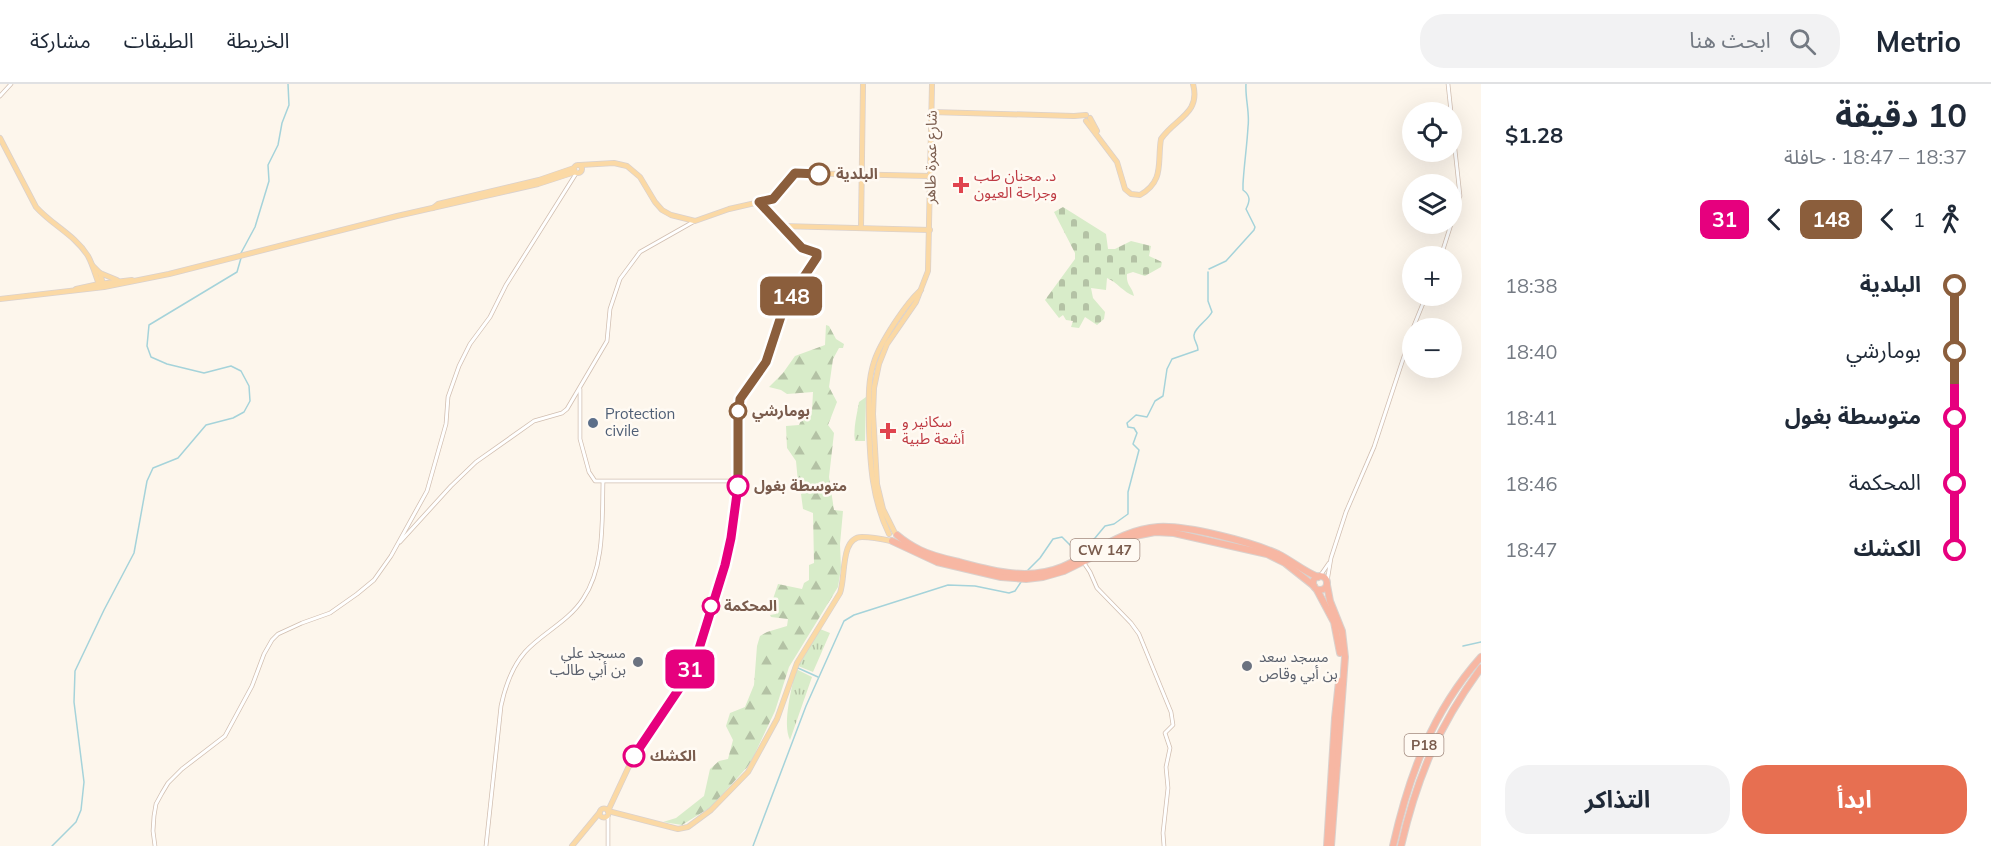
<!DOCTYPE html>
<html lang="ar">
<meta charset="utf-8">
<style>
:root{--surface:#fff;--page:#f2f2f3;--text:#1f2937;--muted:#747a83;--line:#e0e1e3;--accent:#e76f51}
body{margin:0;font-family:Mulish,"Noto Sans Arabic",sans-serif;background:var(--page);color:var(--text);direction:rtl;height:100vh;display:flex;flex-direction:column;font-size:22px;white-space:nowrap}
*{box-sizing:border-box;margin:0}
p{font-size:20px;color:var(--muted)}
.icon{flex:none;width:33px;height:33px;fill:none;stroke:currentColor;stroke-width:2;stroke-linecap:round;stroke-linejoin:round}
.map{position:relative;flex:1;overflow:hidden;direction:ltr}
.sheet{display:flex;flex-direction:column;background:var(--surface);width:510px}
.sheet>*{flex:none}
.badge{padding:0 12px;border-radius:9px;font-size:21px;line-height:39px}
.fabs{position:absolute;left:1402px;top:18px;display:grid;gap:12px}
.fabs a{display:grid;place-items:center;width:60px;height:60px;border-radius:50%;background:var(--surface);box-shadow:0 6px 24px #0002;font-size:30px}
.map>.badge{position:absolute;translate:-50% -50%;box-shadow:0 0 0 3px #fff}
.legs{display:flex;align-items:center;gap:9px;height:66px;padding:0 24px;font-size:20px}
.legs p{margin-inline-start:auto}
.overview{display:flex;align-items:center;justify-content:space-between;height:102px;padding:0 24px}
h1{font-size:33px;font-weight:700;line-height:45px}
.cta{display:flex;gap:12px;margin-top:auto;padding:12px 24px}
.cta a{flex:1;height:69px;border-radius:24px;background:var(--accent);color:#fff;font-size:24px;font-weight:700;line-height:69px;text-align:center}
.cta a+a{background:var(--page);color:var(--text)}
ul{padding:0 24px;list-style:none}
li{display:flex;align-items:center;gap:21px;height:66px;font-size:22px}
li i{display:grid;place-items:center;width:9px;height:100%;margin:0 8px;background:currentColor}
li i::after{content:'';width:15px;height:15px;margin:-8px;border:4px solid;border-radius:50%;background:var(--surface)}
li p{margin-inline-start:auto}
li:first-child i{background:linear-gradient(#0000 50%,currentColor 0)}
li:last-child i{background:linear-gradient(currentColor 50%,#0000 0)}
header{display:flex;align-items:center;gap:36px;box-sizing:border-box;height:84px;padding:0 30px;background:var(--surface);border-bottom:2px solid var(--line)}
header strong{font-size:28px}
nav{display:flex;gap:33px;margin-inline-start:auto;font-size:21px}
.search{width:420px;height:54px;background:var(--page);display:flex;align-items:center;gap:15px;box-sizing:border-box;padding:0 21px;border-radius:24px;color:var(--muted);font-size:22px}
main{display:flex;flex:1;min-height:0}
.map>svg:first-child{display:block}
</style>
<header>
<strong>Metrio</strong>
<div class="search"><svg class="icon" aria-label="search" viewBox="0 0 24 24"><circle cx="10" cy="10" r="6"/><path d="M15 15l6 6"/></svg>ابحث هنا</div>
<nav><a>الخريطة</a><a>الطبقات</a><a>مشاركة</a></nav>
</header>
<main>
<section class="sheet">
<div class="overview"><div><h1>10 دقيقة</h1><p>18:37 – 18:47 · حافلة</p></div><b>$1.28</b></div>
<div class="legs"><svg class="icon" aria-label="walk" viewBox="0 0 24 24"><circle cx="13" cy="4" r="2"/><path d="M13 8l-2 6 4 7M11 14l-3 7M7 12l3-4h3l4 4"/></svg>1<svg class="icon" aria-label="back" viewBox="0 0 24 24"><path d="M15 5l-7 7 7 7"/></svg><b class="badge" style="background:#8b5e3c;color:#fff">148</b><svg class="icon" aria-label="back" viewBox="0 0 24 24"><path d="M15 5l-7 7 7 7"/></svg><b class="badge" style="background:#e6007e;color:#fff">31</b></div>
<ul>
<li><i style="color:#8b5e3c"></i><b>البلدية</b><p>18:38</p></li>
<li><i style="color:#8b5e3c"></i><span>بومارشي</span><p>18:40</p></li>
<li><i style="color:#e6007e"></i><b>متوسطة بغول</b><p>18:41</p></li>
<li><i style="color:#e6007e"></i><span>المحكمة</span><p>18:46</p></li>
<li><i style="color:#e6007e"></i><b>الكشك</b><p>18:47</p></li>
</ul>
<div class="cta"><a>ابدأ</a><a>التذاكر</a></div>
</section>
<div class="map">
<svg width="1481" height="762" viewBox="0 0 1481 762">
<defs>
<pattern id="grass-tufts" width="24" height="20" patternUnits="userSpaceOnUse" patternTransform="scale(1.5)"><rect width="24" height="20" fill="#d8ecc9"/><path d="M3 7l-1-3M5 7V3M7 7l1-3M15 17l-1-3M17 17v-4M19 17l1-3" fill="none" stroke="#b4c2a5"/></pattern>
<pattern id="forest-firs" width="22" height="20" patternUnits="userSpaceOnUse" patternTransform="scale(1.5)"><rect width="22" height="20" fill="#d8ecc9"/><path d="M5 1l3.5 6h-7zM16 11l3.5 6h-7z" fill="#b4c2a5"/></pattern>
<pattern id="cemetery-stones" width="16" height="16" patternUnits="userSpaceOnUse" patternTransform="scale(1.5)"><rect width="16" height="16" fill="#d8ecc9"/><path d="M2 7V4a2 2 0 0 1 4 0v3zM10 15v-3a2 2 0 0 1 4 0v3z" fill="#b4c2a5"/></pattern>
</defs>
<rect width="100%" height="100%" fill="#fdf6ec"/>
<!-- grass -->
<g fill="url(#grass-tufts)">
<path d="M866 313 865 357H855C853 343 857 331 859 318Z"/>
<polygon points="820,545 830,549 813,588 798,582"/>
<path d="M796 585 812 593 790 656C782 639 792 603 796 585Z"/>
</g>
<!-- forest -->
<polygon fill="url(#forest-firs)" points="826,241 829,242 836,255 844,260 843,264 839,264 833,275 829,303 837,318 828,341 834,349 829,393 834,426 843,427 840,460 841,484 838,503 789,583 775,627 750,680 711,723 682,741 663,738 676,734 704,712 710,685 719,677 728,675 733,656 726,642 730,629 745,623 754,601 757,562 760,552 767,548 787,542 788,535 771,533 770,531 776,530 777,524 771,521 778,500 802,505 804,499 809,496 809,481 814,479 813,429 803,425 801,410 803,408 804,400 798,398 796,377 787,364 786,342 799,341 803,332 812,327 813,308 787,310 781,306 769,303 783,289 795,272 825,261"/>
<!-- cemetery -->
<path fill="url(#cemetery-stones)" d="M1063 123 1106 150 1108 165H1115L1131 157 1151 162 1149 172 1162 178 1161 183 1145 192 1133 188 1127 190C1126 202 1132 202 1134 212 1123 208 1118 199 1107 194L1106 206 1091 204 1093 214 1105 228 1104 235 1097 241 1085 233 1079 244 1071 243 1073 237 1066 236 1063 231 1059 234 1045 216 1075 175V169L1054 128Z"/>
<g fill="none" stroke-linecap="round" stroke-linejoin="round">
<!-- stream -->
<g stroke="#a5d3da" stroke-width="1.5">
<polyline points="241,169 255,143 269,97 268,81 278,61 282,39 289,21 288,0"/>
<path d="M1209 185 1226 177 1254 146 1255 143 1246 125C1250 117 1251 112 1243 106V100C1244 81 1247 62 1248 43 1250 29 1245 14 1246 0"/>
<path d="M1028 486 1040 474 1053 455 1062 453 1074 465 1077 466 1095 454 1105 442 1114 440 1128 430V408L1139 366 1133 360 1137 349 1134 344 1128 343 1127 339 1136 331 1147 333 1155 317 1163 312 1167 285 1172 275 1198 266C1198 260 1194 257 1194 252 1193 245 1208 236 1212 228L1208 217V188"/>
<polyline points="1463,562 1481,558"/>
<polyline points="798,584 818,593"/>
<polyline points="52,762 76,738 81,726 84,698 74,618 75,587 104,526 134,469 147,397 153,384 178,374 206,341 233,334 244,328 250,317 249,302 241,287 231,282 204,289 167,280 151,273 147,262 149,241 237,188 241,174"/>
<polyline points="753,762 806,622 844,537 854,531 948,501 975,502 1009,509 1015,507 1021,498"/>
</g>
<defs>
<g id="minor">
<polyline points="1448,0 1451,28"/>
<polyline points="0,12 11,0"/>
<polyline points="1441,172 1460,112 1452,38"/>
<polyline points="1413,244 1426,212"/>
<polyline points="580,305 580,355 589,388 595,397 738,397"/>
<polyline points="400,458 451,402 476,378 534,337 562,329 567,325 607,257 610,225 620,195 640,168 693,138"/>
<polyline points="1084,479 1090,488 1097,504 1131,539 1139,550 1171,628 1173,641 1165,649 1170,664 1166,683 1168,704 1163,749 1164,762"/>
<polyline points="1320,492 1329,479"/>
<polyline points="1327,498 1331,474 1346,428 1374,363 1413,245"/>
<polyline points="155,762 153,747 154,732 156,720 162,709 168,699 182,685 225,652 252,602 264,570 272,556 278,550 302,539 330,529 357,510 374,496 391,472 427,407 446,340 448,313 459,282 470,260 490,233 506,201 577,88"/>
<path d="M486 762 501 622C505 603 512 583 525 568 542 549 568 538 583 515 605 483 602 436 603 398"/>
<polyline points="608,762 608,732"/>
</g>
<g id="major">
<polyline points="932,28 1074,32 1086,31"/>
<polyline points="1090,34 1097,47"/>
<path d="M1086 37 1117 78 1125 105 1131 110 1140 111C1165 97 1157 78 1161 55 1175 34 1201 30 1193 0"/>
<path d="M0 54 36 123C52 141 75 151 88 172 93 181 96 193 100 203"/>
<polyline points="580,81 614,79 627,82 640,93 655,118 662,126 671,131 695,137 729,125 773,115 795,89 930,92"/>
<circle cx="578" cy="85" r="4"/>
<polyline points="433,124 438,120 539,96 574,84"/>
<polyline points="781,142 930,146"/>
<polyline points="861,143 863,0"/>
<polyline points="93,182 100,189 103,200"/>
<polyline points="100,189 117,196"/>
<polyline points="76,205 99,200 132,196"/>
<polyline points="0,215 104,203 169,190 397,132 538,100 575,88"/>
<polyline points="895,449 883,425 877,400 873,330 874,304 879,280 887,260 916,218 928,187 932,0"/>
<path d="M889 450C872 415 870 380 869 342 869 321 867 299 874 278 880 259 906 219 921 206"/>
<circle cx="604" cy="729" r="4.5"/>
<polyline points="608,727 637,665 681,602 698,569 725,481 738,413 738,336 740,315 766,277 784,223 817,173 817,169 802,164 758,118"/>
<path d="M608 727 678 745 688 743 711 726 748 688 777 635 797 579 840 509C846 493 840 453 862 453 872 453 882 455 891 457"/>
<polyline points="572,762 600,728"/>
</g>
<g id="highway">
<path d="M897 451C904 457 912 462 920 466 932 472 946 475 959 478 993 487 1028 497 1062 483 1093 470 1123 445 1158 443 1187 441 1251 458 1278 470 1292 477 1303 487 1318 493"/>
<polyline points="892,457 937,478 1001,493 1026,495 1043,493 1064,487 1135,452 1155,448 1174,449 1267,470 1285,479 1314,502"/>
<circle cx="1320" cy="499" r="7"/>
<polyline points="1327,501 1330,517 1342,547 1345,573 1331,762"/>
<polyline points="1317,506 1334,538 1340,569"/>
<polyline points="1327,762 1335,634 1339,597"/>
<path d="M1393 762C1409 691 1432 628 1481 573"/>
<path d="M1401 762C1417 693 1439 641 1481 584"/>
</g>
</defs>
<!-- minor casing -->
<use href="#minor" stroke="#d1beb0" stroke-width="4.5"/>
<!-- major casing -->
<use href="#major" stroke="#dad1cd" stroke-width="6"/>
<!-- highway casing -->
<use href="#highway" stroke="#dad1cd" stroke-width="8"/>
<!-- minor -->
<use href="#minor" stroke="#fff" stroke-width="3"/>
<!-- major -->
<use href="#major" stroke="#fbd9a5" stroke-width="4.5"/>
<!-- highway -->
<use href="#highway" stroke="#f7b7a3" stroke-width="6"/>
</g>
<g fill="none" stroke-linecap="round" stroke-linejoin="round">
<defs>
<polyline id="line-1" points="738,402 738,336 740,315 766,278 784,223 817,173 817,169 802,164 759,118 773,115 795,89 819,90"/>
<polyline id="line-2" points="634,672 681,602 698,568 725,481 731,454 738,402"/>
</defs>
<!-- line-1 casing -->
<use href="#line-1" stroke="#fff" stroke-width="14"/>
<!-- line-2 casing -->
<use href="#line-2" stroke="#fff" stroke-width="14"/>
<!-- line-1 -->
<use href="#line-1" stroke="#8b5e3c" stroke-width="9"/>
<!-- line-2 -->
<use href="#line-2" stroke="#e6007e" stroke-width="9"/>
</g>
<!-- markers -->
<g fill="#fff" stroke="#8b5e3c" stroke-width="3">
<circle cx="819" cy="90" r="10"/>
<circle cx="738" cy="327" r="8"/>
</g>
<g fill="#e0444e" stroke="#fffaf3" stroke-width="2">
<path d="M958 92h6v6h6v6h-6v6h-6v-6h-6v-6h6z"/>
<path d="M885 338h6v6h6v6h-6v6h-6v-6h-6v-6h6z"/>
</g>
<circle fill="#5c6f8a" stroke="#fffaf3" stroke-width="2" cx="593" cy="339" r="6"/>
<g fill="#fff" stroke="#e6007e" stroke-width="3">
<circle cx="738" cy="402" r="10"/>
<circle cx="711" cy="522" r="8"/>
<circle cx="634" cy="672" r="10"/>
</g>
<g fill="#6b7280" stroke="#fffaf3" stroke-width="2">
<circle cx="638" cy="578" r="6"/>
<circle cx="1247" cy="582" r="6"/>
</g>
<g text-anchor="middle" stroke-width="5" stroke-linejoin="round" paint-order="stroke">
<!-- shield labels -->
<g fill="#fffaf3" stroke="#a28b7f" stroke-width="1.5">
<rect x="1070.5" y="455" width="69" height="22" rx="4.5"/>
<rect x="1404.5" y="650" width="39" height="22" rx="4.5"/>
</g>
<g font-size="14" font-weight="bold" fill="#7a5c4d">
<text x="1105" y="471">CW 147</text>
<text x="1424" y="666">P18</text>
</g>
<!-- street labels -->
<g font-size="15" fill="#7a5c4d" stroke="#fffaf3">
<text transform="translate(931 73) rotate(-89)" y="5">شارع عمرة طاهر</text>
</g>
<!-- stop labels -->
<g font-size="15" font-weight="bold" fill="#7a5c4d" stroke="#fffaf3" text-anchor="start">
<text x="836" y="95">البلدية</text>
<text x="752" y="332">بومارشي</text>
<text x="754" y="407">متوسطة بغول</text>
<text x="724" y="527">المحكمة</text>
<text x="650" y="677">الكشك</text>
</g>
<!-- health labels -->
<g font-size="15" fill="#be3a42" stroke="#fffaf3" text-anchor="start">
<text x="974" y="97">د. محنان طب<tspan x="974" dy="17">وجراحة العيون</tspan></text>
<text x="902" y="343">سكانير و<tspan x="902" dy="17">أشعة طبية</tspan></text>
</g>
<!-- service labels -->
<g font-size="15" fill="#4e5e75" stroke="#fffaf3" text-anchor="start">
<text x="605" y="335">Protection<tspan x="605" dy="17">civile</tspan></text>
</g>
<!-- worship labels -->
<g font-size="15" fill="#5b616d" stroke="#fffaf3" text-anchor="end">
<text x="626" y="574">مسجد علي<tspan x="626" dy="17">بن أبي طالب</tspan></text>
<text x="1259" y="578" text-anchor="start">مسجد سعد<tspan x="1259" dy="17">بن أبي وقاص</tspan></text>
</g>
</g>
</svg>
<div class="fabs">
<a><svg class="icon" aria-label="locate" viewBox="0 0 24 24"><circle cx="12" cy="12" r="6"/><path d="M12 2v4M12 18v4M2 12h4M18 12h4"/></svg></a>
<a><svg class="icon" aria-label="layers" viewBox="0 0 24 24"><path d="M12 4l9 5-9 5-9-5zM3 14l9 5 9-5"/></svg></a>
<a>+</a>
<a>−</a>
</div>
<b class="badge" style="left:791px;top:212px;background:#8b5e3c;color:#fff">148</b>
<b class="badge" style="left:690px;top:585px;background:#e6007e;color:#fff">31</b>
</div>
</main>
